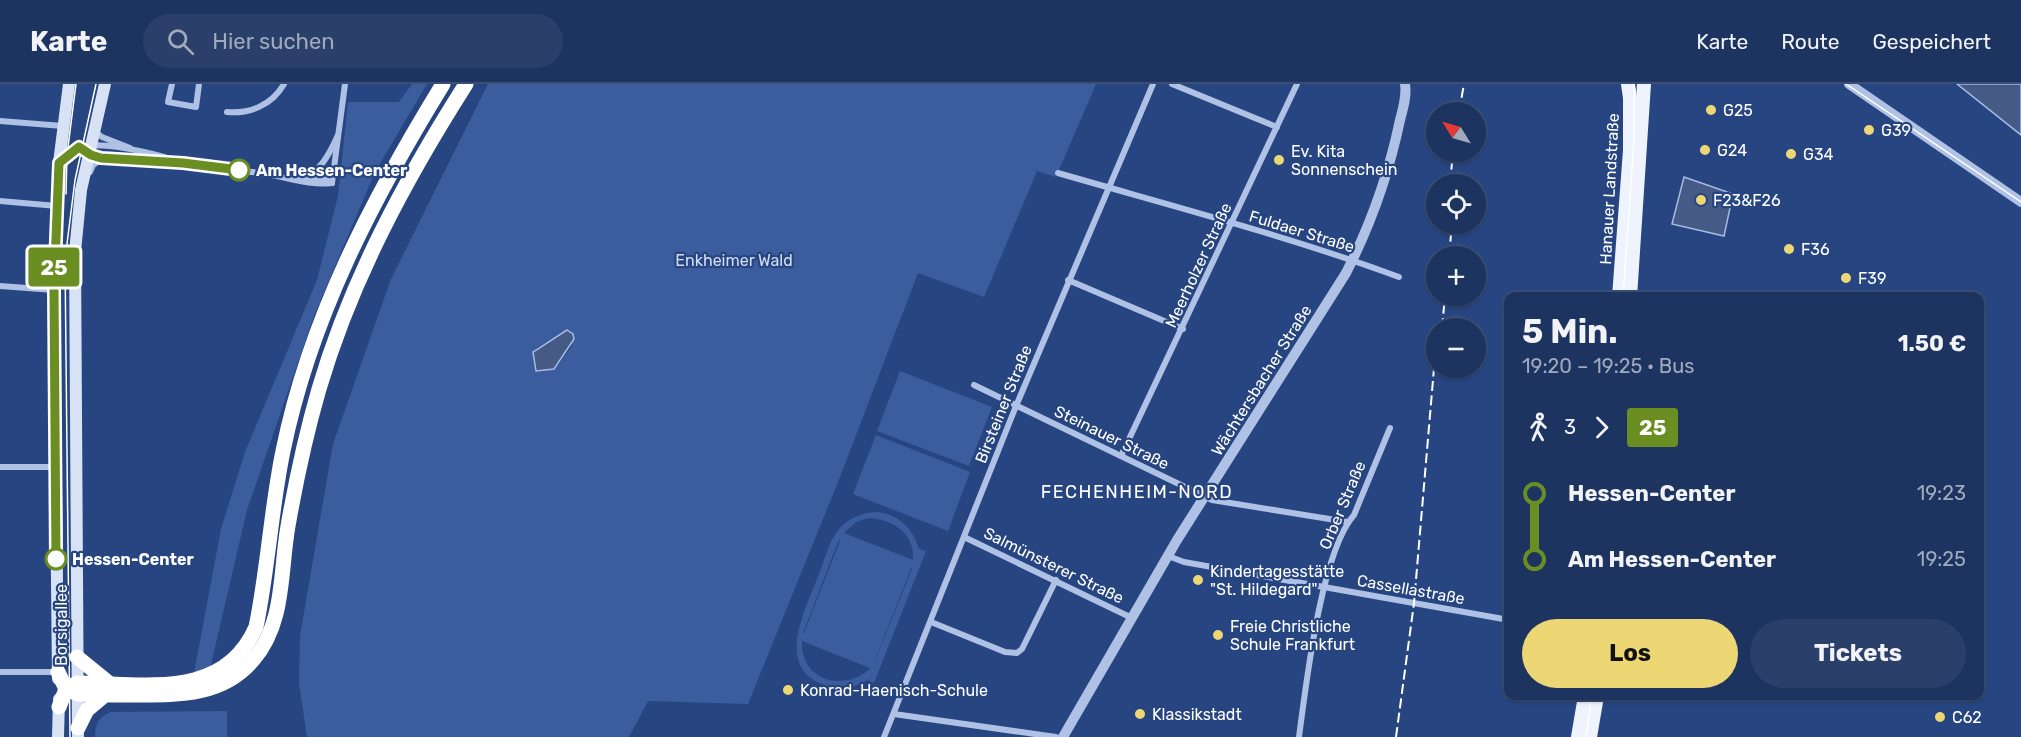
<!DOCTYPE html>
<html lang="de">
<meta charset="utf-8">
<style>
:root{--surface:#1d3460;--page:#2a3f69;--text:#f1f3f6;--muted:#a0aabd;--line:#3b4f75;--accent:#edd775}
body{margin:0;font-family:Rubik,sans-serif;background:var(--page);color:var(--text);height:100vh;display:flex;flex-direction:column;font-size:22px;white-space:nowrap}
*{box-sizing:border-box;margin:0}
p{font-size:20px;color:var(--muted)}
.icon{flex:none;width:33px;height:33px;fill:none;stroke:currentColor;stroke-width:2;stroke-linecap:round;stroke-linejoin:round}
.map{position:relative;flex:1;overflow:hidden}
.drawer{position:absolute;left:1504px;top:208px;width:480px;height:408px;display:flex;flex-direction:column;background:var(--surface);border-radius:12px;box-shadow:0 2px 4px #0004,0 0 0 2px var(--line)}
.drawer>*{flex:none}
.badge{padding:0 12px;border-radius:4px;font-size:21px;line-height:39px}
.needle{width:39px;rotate:307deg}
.fabs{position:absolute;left:1426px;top:18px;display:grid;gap:12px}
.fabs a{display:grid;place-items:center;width:60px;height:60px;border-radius:50%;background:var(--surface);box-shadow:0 2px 4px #0004,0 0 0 2px var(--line);font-size:30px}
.map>.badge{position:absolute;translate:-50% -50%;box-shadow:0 0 0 3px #fff}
.legs{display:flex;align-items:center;gap:9px;height:66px;padding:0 18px;font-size:20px}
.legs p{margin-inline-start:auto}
.headline{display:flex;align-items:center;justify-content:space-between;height:102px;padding:0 18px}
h1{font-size:33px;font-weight:700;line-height:45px}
.cta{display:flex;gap:12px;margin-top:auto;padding:12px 18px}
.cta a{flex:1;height:69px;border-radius:36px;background:var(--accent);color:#111;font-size:24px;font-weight:700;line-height:69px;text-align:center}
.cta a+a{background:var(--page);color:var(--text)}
ul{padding:0 18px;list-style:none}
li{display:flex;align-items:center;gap:21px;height:66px;font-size:22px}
li i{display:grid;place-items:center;width:9px;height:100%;margin:0 8px;background:currentColor}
li i::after{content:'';width:15px;height:15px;margin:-8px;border:4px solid;border-radius:50%;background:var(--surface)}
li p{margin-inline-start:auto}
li:first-child i{background:linear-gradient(#0000 50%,currentColor 0)}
li:last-child i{background:linear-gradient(currentColor 50%,#0000 0)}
header{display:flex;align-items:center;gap:36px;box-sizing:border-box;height:84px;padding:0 30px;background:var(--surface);border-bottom:2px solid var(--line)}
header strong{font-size:28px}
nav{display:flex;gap:33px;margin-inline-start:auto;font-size:21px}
.search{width:420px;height:54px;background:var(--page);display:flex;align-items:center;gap:15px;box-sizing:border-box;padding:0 21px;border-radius:33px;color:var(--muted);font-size:22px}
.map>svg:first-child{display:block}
</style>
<header>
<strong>Karte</strong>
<div class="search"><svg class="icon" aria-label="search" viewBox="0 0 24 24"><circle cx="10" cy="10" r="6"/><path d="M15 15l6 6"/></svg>Hier suchen</div>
<nav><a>Karte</a><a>Route</a><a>Gespeichert</a></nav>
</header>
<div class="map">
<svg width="2021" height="653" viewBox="0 0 2021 653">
<rect width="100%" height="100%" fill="#274580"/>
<!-- green -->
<g fill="#3c5d9d" fill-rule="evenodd">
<polygon points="412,0 427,0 375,88 314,232 247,426 210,585 194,589 221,445 245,368 317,196 338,112 348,18 399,18"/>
<path d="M488 0H1096L1056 93 1037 87 984 213 918 189 840 393 748 620 648 617 629 653H307L299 599 300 552 333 360 391 195ZM563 248 572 262 558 281 533 276 537 264Z"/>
<polygon points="900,287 992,323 969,382 877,347"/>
<polygon points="876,351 970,388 948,447 853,410"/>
<path d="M876 428C898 430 913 444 919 465L926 467 874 599 867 596C855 604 841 606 827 602 774 585 804 529 817 495 824 479 828 458 839 445 849 434 862 429 876 428ZM868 434C893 435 915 449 913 476L844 449 856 438ZM841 454 804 549H803L838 458ZM912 482V485L875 577V576ZM802 557 870 584H871C844 609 800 597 802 557Z"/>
<path d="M227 627V653H95C95 639 99 633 111 628Z"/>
</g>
<!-- water -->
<g fill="#455a85" stroke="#a4bbe6" stroke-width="1.5">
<polygon points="1957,0 2021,0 2021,51"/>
<polygon points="1684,93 1733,110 1724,152 1672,140"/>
<polygon points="567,246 573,250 574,255 554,285 536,287 533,268"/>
</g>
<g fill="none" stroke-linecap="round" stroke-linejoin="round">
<!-- minor -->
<g stroke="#afc2e6" stroke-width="6">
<polyline points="172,0 168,18 196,23 199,0"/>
<polyline points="1172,0 1277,43"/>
<path d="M227 28C250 30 272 21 284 0"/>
<polyline points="0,37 63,42"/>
<polyline points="93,46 102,53 130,64"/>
<path d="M61 77C67 71 73 65 81 63 102 57 153 69 174 76"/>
<path d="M90 88 93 81 103 74C156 79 207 82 260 89 284 92 308 102 332 99"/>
<path d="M1058 89C1172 122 1288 152 1399 193"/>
<polyline points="307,94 322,94 332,99"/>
<path d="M299 95C319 92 331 67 338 51"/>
<polyline points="332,99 345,0"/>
<polyline points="0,117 57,122"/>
<polyline points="1068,196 1183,245"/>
<polyline points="0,202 54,206"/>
<polyline points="974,301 1212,416 1348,438"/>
<polyline points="1121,372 1297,0"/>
<polyline points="0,383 54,383"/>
<polyline points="964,453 1132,534"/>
<polyline points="1168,472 1184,478 1509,536"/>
<polyline points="931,538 1005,568 1017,569 1022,565 1056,496"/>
<polyline points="0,588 58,588"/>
<polyline points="894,630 1056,653"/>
<polyline points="884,653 1016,322 1153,0"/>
<path d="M1299 653C1306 601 1321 468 1354 431L1390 344"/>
</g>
<!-- tertiary -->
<g stroke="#afc2e6" stroke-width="10">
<polyline points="1849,0 2021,118"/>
<path d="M1063 653 1177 456 1346 189C1371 140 1389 89 1400 36 1403 25 1407 12 1405 0"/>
</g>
<!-- secondary -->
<g stroke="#d8e2f5" stroke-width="12">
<polyline points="58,595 54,206 59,79 69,0"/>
<polyline points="58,653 59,615"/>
<polyline points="78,653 75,168 81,106 105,0"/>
</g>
<!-- primary -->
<g stroke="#eff3fd" stroke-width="14">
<polyline points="1619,213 1630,66 1630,14 1628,0"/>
<polyline points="1630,213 1644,0"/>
<polyline points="1578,653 1585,612"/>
<polyline points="1590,653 1597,612"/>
</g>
<!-- motorway -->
<g stroke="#fff" stroke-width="15">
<polyline points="77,573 109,599"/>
<path d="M58 588 66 605 78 610C96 611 114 611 132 611 176 611 222 613 253 576 285 540 280 487 288 442 296 396 306 350 319 305 351 196 405 96 466 0"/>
<path d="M59 623 66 605 77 599C144 599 224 617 256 543 268 485 271 425 283 367 310 234 373 114 443 0"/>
<polyline points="78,644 87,626 106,610"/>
</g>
<!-- tram -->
<g stroke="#fff" stroke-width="1.5">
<polyline points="1846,0 2021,118"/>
<polyline points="66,110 67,71 76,0"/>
<polyline points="1623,213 1634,56 1634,0"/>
<polyline points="70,653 65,176 75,96 96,0"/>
<polyline points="1586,653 1592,612"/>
</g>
<!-- rail -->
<g stroke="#fff" stroke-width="2" stroke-dasharray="10 4.5" stroke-linecap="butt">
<polyline points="1459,28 1464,0"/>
<polyline points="1450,100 1453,68"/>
<polyline points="1449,172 1452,140"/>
<polyline points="1442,244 1445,212"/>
<polyline points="1396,653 1414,519 1437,249"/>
</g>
</g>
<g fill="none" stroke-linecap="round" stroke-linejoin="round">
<defs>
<polyline id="line-1" points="56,475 54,206 59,79 79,63 91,71 101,74 183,79 239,86"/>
</defs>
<!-- line-1 casing -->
<use href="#line-1" stroke="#fff" stroke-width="14"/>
<!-- line-1 -->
<use href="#line-1" stroke="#6b8e23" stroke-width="9"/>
</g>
<!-- markers -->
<g fill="#edd775" stroke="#274580" stroke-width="2">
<circle cx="1711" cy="26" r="6"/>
<circle cx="1869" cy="46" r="6"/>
<circle cx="1705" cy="66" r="6"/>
<circle cx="1791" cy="70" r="6"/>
<circle cx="1279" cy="76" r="6"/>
<circle cx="1701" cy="116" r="6"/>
<circle cx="1789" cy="165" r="6"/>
<circle cx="1846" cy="194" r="6"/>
<circle cx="1198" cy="496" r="6"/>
<circle cx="1218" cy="551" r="6"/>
<circle cx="788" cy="606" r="6"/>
<circle cx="1140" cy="630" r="6"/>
<circle cx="1940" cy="633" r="6"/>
</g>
<g fill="#fff" stroke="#6b8e23" stroke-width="3">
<circle cx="239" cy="86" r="10"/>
<circle cx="56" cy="475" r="10"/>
</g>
<g text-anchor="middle" stroke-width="4.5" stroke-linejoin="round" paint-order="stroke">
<!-- poi labels -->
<g font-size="16" fill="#fff" stroke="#274580" text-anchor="start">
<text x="1723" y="32">G25</text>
<text x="1881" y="52">G39</text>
<text x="1717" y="72">G24</text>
<text x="1291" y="73">Ev. Kita<tspan x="1291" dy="18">Sonnenschein</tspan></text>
<text x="1803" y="76">G34</text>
<text x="1713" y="122">F23&amp;F26</text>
<text x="1801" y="171">F36</text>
<text x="1858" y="200">F39</text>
<text x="1210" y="493">Kindertagesstätte<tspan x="1210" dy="18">"St. Hildegard"</tspan></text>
<text x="1230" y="548">Freie Christliche<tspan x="1230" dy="18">Schule Frankfurt</tspan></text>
<text x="800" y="612">Konrad-Haenisch-Schule</text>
<text x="1152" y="636">Klassikstadt</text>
<text x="1952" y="639">C62</text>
</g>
<!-- stop labels -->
<g font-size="16" font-weight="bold" fill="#fff" stroke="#274580" text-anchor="start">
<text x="256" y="92">Am Hessen-Center</text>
<text x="72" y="481">Hessen-Center</text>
</g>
<!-- street labels -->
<g font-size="16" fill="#fff" stroke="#274580">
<text transform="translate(1609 105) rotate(-87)" y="6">Hanauer Landstraße</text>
<text transform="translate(1302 147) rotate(17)" y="6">Fuldaer Straße</text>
<text transform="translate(1198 181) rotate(-65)" y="6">Meerholzer Straße</text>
<text transform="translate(1261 296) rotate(-58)" y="6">Wächtersbacher Straße</text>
<text transform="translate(1003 320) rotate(-68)" y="6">Birsteiner Straße</text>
<text transform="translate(1112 353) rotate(26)" y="6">Steinauer Straße</text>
<text transform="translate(1342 421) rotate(-67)" y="6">Orber Straße</text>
<text transform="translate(1054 481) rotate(26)" y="6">Salmünsterer Straße</text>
<text transform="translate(1411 505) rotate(10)" y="6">Cassellastraße</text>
<text transform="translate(61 541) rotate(-90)" y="6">Borsigallee</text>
</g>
<!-- park labels -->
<g font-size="16" fill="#d2def5" stroke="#274580">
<text x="734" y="182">Enkheimer Wald</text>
</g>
<!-- neighbourhood labels -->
<g font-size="18" letter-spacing="1.5" fill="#fff" stroke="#274580">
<text x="1137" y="414">FECHENHEIM-NORD</text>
</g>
</g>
</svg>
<div class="fabs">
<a><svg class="needle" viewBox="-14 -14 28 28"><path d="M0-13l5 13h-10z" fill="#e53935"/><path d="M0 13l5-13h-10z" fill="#a0aabd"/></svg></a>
<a><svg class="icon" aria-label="locate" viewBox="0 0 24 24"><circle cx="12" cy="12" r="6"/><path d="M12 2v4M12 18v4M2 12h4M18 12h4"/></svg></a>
<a>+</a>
<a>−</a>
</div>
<b class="badge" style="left:54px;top:183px;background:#6b8e23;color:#fff">25</b>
<section class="drawer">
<div class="headline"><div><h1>5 Min.</h1><p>19:20 – 19:25 · Bus</p></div><b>1.50 €</b></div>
<div class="legs"><svg class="icon" aria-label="walk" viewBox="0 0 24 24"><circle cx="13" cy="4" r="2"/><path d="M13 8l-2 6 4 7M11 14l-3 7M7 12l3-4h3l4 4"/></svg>3<svg class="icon" aria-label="forward" viewBox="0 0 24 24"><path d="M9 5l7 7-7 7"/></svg><b class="badge" style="background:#6b8e23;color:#fff">25</b></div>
<ul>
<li><i style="color:#6b8e23"></i><b>Hessen-Center</b><p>19:23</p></li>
<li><i style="color:#6b8e23"></i><b>Am Hessen-Center</b><p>19:25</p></li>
</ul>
<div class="cta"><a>Los</a><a>Tickets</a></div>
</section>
</div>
